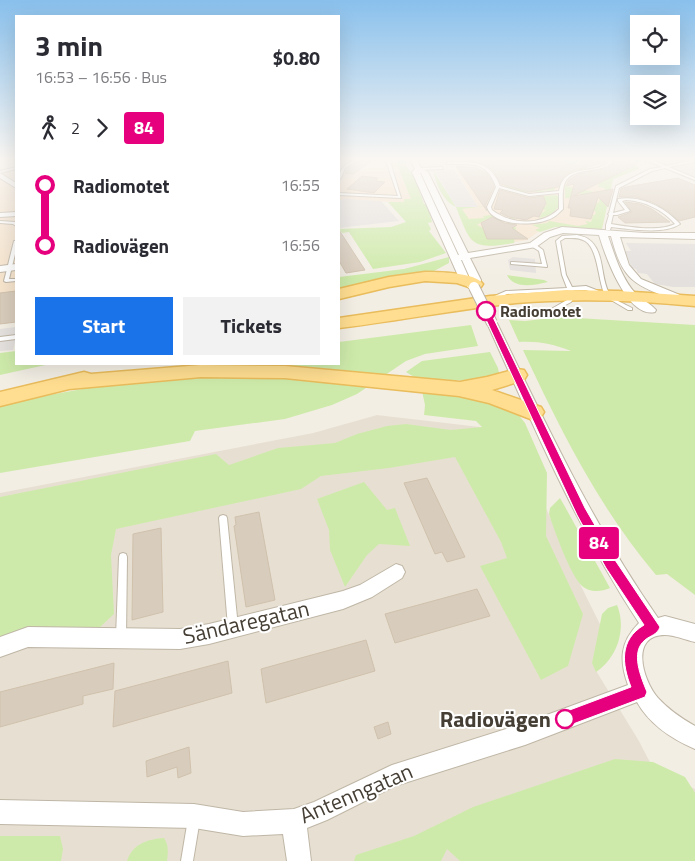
<!DOCTYPE html>
<meta charset="utf-8">
<style>
:root{--surface:#fff;--page:#f2f2f3;--text:#2b2b33;--muted:#7c7c81;--accent:#1a73e8}
body{margin:0;font-family:"Titillium Web",sans-serif;background:var(--page);color:var(--text);height:100vh;display:flex;flex-direction:column;font-size:19px;white-space:nowrap}
*{box-sizing:border-box;margin:0}
p{font-size:16px;color:var(--muted)}
.icon{flex:none;width:28px;height:28px;fill:none;stroke:currentColor;stroke-width:2;stroke-linecap:round;stroke-linejoin:round}
.map{position:relative;flex:1;overflow:hidden}
.drawer{position:absolute;left:15px;top:15px;width:325px;height:350px;display:flex;flex-direction:column;background:var(--surface);border-radius:0px;box-shadow:0 5px 20px #0002}
.drawer>*{flex:none}
.badge{padding:0 10px;border-radius:4px;font-size:18px;line-height:32px}
.controls{position:absolute;left:630px;top:15px;display:grid;gap:10px}
.controls a{display:grid;place-items:center;width:50px;height:50px;border-radius:0px;background:var(--surface);box-shadow:0 5px 20px #0002;font-size:25px}
.map>.badge{position:absolute;translate:-50% -50%;box-shadow:0 0 0 2px #fff}
.legs{display:flex;align-items:center;gap:8px;height:55px;padding:0 20px;font-size:16px}
.legs p{margin-inline-start:auto}
.head{display:flex;align-items:center;justify-content:space-between;height:85px;padding:0 20px}
h1{font-size:28px;font-weight:700;line-height:38px}
.button{display:flex;gap:10px;margin-top:auto;padding:10px 20px}
.button a{flex:1;height:58px;border-radius:0px;background:var(--accent);color:#fff;font-size:20px;font-weight:700;line-height:58px;text-align:center}
.button a+a{background:var(--page);color:var(--text)}
ul{padding:0 20px;list-style:none}
li{display:flex;align-items:center;gap:18px;height:60px;font-size:19px}
li i{display:grid;place-items:center;width:8px;height:100%;margin:0 6px;background:currentColor}
li i::after{content:'';width:12px;height:12px;margin:-6px;border:4px solid;border-radius:50%;background:var(--surface)}
li p{margin-inline-start:auto}
li:first-child i{background:linear-gradient(#0000 50%,currentColor 0)}
li:last-child i{background:linear-gradient(currentColor 50%,#0000 0)}
.map>svg:first-child{display:block}
</style>
<div class="map">
<svg width="695" height="861" viewBox="0 0 695 861">
<rect width="100%" height="100%" fill="#f3eee4"/>
<!-- residential -->
<polygon fill="#e7e0d2" points="377,415 506,430 540,494 570,564 601,626 595,669 639,741 654,770 695,789 695,861 0,861 0,493 313,433"/>
<!-- commercial -->
<g fill="#f6e4cd">
<polygon points="0,158 16,158 16,322 0,324"/>
<polygon points="339,158 396,158 420,203 339,200"/>
<polygon points="457,158 636,158 639,169 613,179 602,229 548,225 527,240 489,246 471,240 456,207 477,206 453,165 460,164 457,161 460,161"/>
</g>
<!-- green -->
<g fill="#ceeaaa">
<polygon points="394,158 406,158 408,162 405,163 412,175 414,175 424,204 427,204 432,222 428,223 431,229 429,231 446,253 420,262 373,269 349,232 342,233 339,229 391,227 406,222 388,202 404,202 404,199 411,199 398,167 391,166 390,164 398,163"/>
<polygon points="546,158 581,158 580,162 590,163 579,162 578,167 595,168 567,174 535,169 560,183 553,191 542,190 545,192 523,192 506,187 494,172 483,164 539,162"/>
<polygon points="613,158 641,158 644,161 637,163 639,169 613,179 602,229 555,227 540,232 535,230 540,228 532,225 547,223 549,221 578,226 588,224 585,221 591,222 593,216 590,215 595,215 596,212 585,204 567,199 599,203 600,196 572,193 570,198 565,198 565,186 599,193 605,191 605,188 595,186 599,186 599,183 586,172 617,167 610,166 613,163 634,167 634,161 620,159 614,161"/>
<path d="M433 170 456 207 485 206 462 209 469 219 484 218 483 216 491 215 503 220 501 221C487 217 488 218 477 225L494 233 485 234 487 239H501L506 225 510 223 516 228 514 243C471 250 471 245 456 207 443 201 436 184 433 170Z"/>
<polygon points="555,195 558,196 559,206 551,215 539,218 542,213 546,210 524,206 521,207 514,219 511,218 520,200 527,200 529,206 546,207 544,199 535,197"/>
<polygon points="449,257 449,263 434,271 379,280 339,289 339,277 404,269"/>
<path d="M507 275 544 280 548 282C535 285 514 290 507 275Z"/>
<path d="M560 317 695 325V595L667 574 656 575C599 508 560 429 523 350L571 351C553 344 538 341 519 342L509 320 525 321Z"/>
<polygon points="471,325 478,346 425,354 406,361 357,394 332,405 285,419 195,431 190,441 0,473 0,405 49,395 133,380 239,374 259,364 339,364 339,342"/>
<polygon points="16,351 16,364 50,364 0,375 0,353"/>
<path d="M490 352 498 368 499 373C478 386 437 378 414 377L406 372 422 361Z"/>
<polygon points="422,391 503,404 517,413 525,423 547,473 546,536 583,614 568,666 541,680 480,566 507,558 501,542 455,457 389,468 321,476 301,489 116,529 111,555 114,614 99,628 28,627 0,637 0,497 216,454 229,465 278,448 335,443 357,434 387,426 406,424 451,430 482,427 476,421 424,415 425,405"/>
<polygon points="364,482 387,510 395,508 410,546 379,544 367,555 345,587 330,550 329,530 317,499"/>
<path d="M560 498 564 505 610 588C601 592 589 593 581 585 570 574 554 530 549 514L550 508Z"/>
<path d="M617 605C627 629 617 658 596 672L592 663 602 614 608 608Z"/>
<polygon points="615,759 653,762 685,777 695,793 695,861 460,861 447,849 441,861 354,861 356,855 414,836 473,807"/>
<polygon points="0,836 60,836 63,849 61,861 0,861"/>
<path d="M164 838C169 845 168 853 167 861H127C132 844 148 839 164 838Z"/>
</g>
<!-- parking -->
<g fill="#e3e0dd">
<polygon points="643,158 695,158 695,182 644,160"/>
<polygon points="454,170 478,207 456,207 435,171"/>
<polygon points="347,199 381,201 399,221 339,228 339,200"/>
<polygon points="626,243 695,244 695,287 673,287 655,284 647,274 638,273 636,269 632,268 625,251 631,251"/>
<polygon points="513,257 535,259 536,273 510,270 508,260"/>
<polygon points="16,327 16,337 13,350 0,351 0,329"/>
</g>
<!-- building -->
<g fill="#d8ccbc" stroke="#d0c1ac">
<polygon points="451,158 543,158 579,166 583,158 601,158 606,159 606,162 572,171 565,175 558,187 529,192 501,184 493,170 480,163 452,160"/>
<polygon points="362,159 372,161 353,174 345,173 347,169"/>
<polygon points="614,160 637,164 573,196 613,189 608,207 598,197 591,219 570,216 571,208 568,208 574,184 566,186 569,180 579,174 607,168 613,165"/>
<polygon points="456,166 477,168 487,174 491,179 494,187 485,206 487,211"/>
<polygon points="362,176 378,178 376,181 385,182 374,193 347,189"/>
<polygon points="678,178 695,185 695,217 679,221 668,211 652,202 635,197 619,197 621,189 626,187"/>
<polygon points="500,190 529,198 543,196 546,203 539,217 534,216 526,220 509,217 500,213 503,210 494,209"/>
<polygon points="625,202 640,204 652,209 670,222 625,223 618,217 632,212"/>
<polygon points="492,217 504,223 517,225 512,228 528,239 487,239 481,223"/>
<polygon points="339,230 365,270 346,273 339,261"/>
<polygon points="16,291 16,322 0,324 0,293"/>
<polygon points="427,478 465,557 447,562 442,552 435,554 404,483"/>
<polygon points="259,512 275,600 246,607 234,526 236,525 235,517"/>
<polygon points="161,528 163,612 132,620 133,534"/>
<polygon points="477,589 490,616 395,643 385,614"/>
<polygon points="366,640 375,671 266,703 261,669"/>
<polygon points="228,661 232,693 113,727 115,691"/>
<polygon points="114,663 113,689 83,696 83,704 0,727 0,692"/>
<polygon points="388,722 391,734 378,739 374,727"/>
<polygon points="189,747 191,773 178,778 177,767 147,777 146,761"/>
</g>
<g fill="none" stroke-linecap="round" stroke-linejoin="round">
<defs>
<g id="service">
<path d="M357 158H361L345 168 341 178 339 179C339 167 347 164 357 158Z"/>
<polygon points="385,158 389,158 401,198 339,195 339,193 398,196"/>
<path d="M608 158H612V163C599 174 570 166 564 185 562 193 563 201 563 209 558 214 554 218 547 220 533 226 492 226 487 207L496 187C487 161 472 164 448 164L446 163 448 162C473 162 490 160 500 186L529 194 559 191C564 163 592 175 608 163ZM499 188 529 196 559 193V209C541 226 512 225 492 210L491 207Z"/>
<path d="M645 158H648L666 166 695 160V162L669 167 695 178V180L665 168 652 171 619 188 613 213 625 210 618 201V199C640 195 665 207 680 224 664 235 630 229 611 227L610 230H606V225L609 215 608 214 609 213 616 186 650 169 662 167 645 160ZM626 200C645 201 663 210 675 224 659 232 629 227 611 224L613 215H617L630 211 622 201Z"/>
<polygon points="16,167 16,169 0,173 0,171"/>
<polygon points="442,167 443,169 418,170 416,169 418,168"/>
<polygon points="0,221 15,222 16,226 13,224 0,223"/>
<path d="M577 235C581 236 586 237 588 239 605 250 600 277 609 293 613 300 625 304 632 308V310H628L606 297 586 290H573L576 296 571 302 555 311 552 309 553 308 567 300 570 296 568 291 507 294 492 301H488V299L506 291 567 288 562 275 556 241 562 236ZM565 238C572 238 579 237 585 241 598 249 598 279 604 293L586 286 572 287 566 275 560 241Z"/>
<polygon points="14,241 16,241 16,250 9,279 16,279 16,281 6,282 4,281"/>
<polygon points="531,244 535,244 543,250 547,266 547,267 511,264 511,262 513,262 542,264 539,251 531,246"/>
<polygon points="16,335 16,339 0,341 0,337"/>
<polygon points="223,515 226,516 227,518 238,627 236,630 233,632 230,630 228,627 219,518 220,516"/>
<polygon points="123,553 126,554 127,557 126,637 124,640 121,642 118,640 116,637 119,557 120,554"/>
<polygon points="194,813 198,815 200,819 193,861 181,861 188,819 190,815"/>
</g>
<g id="minor">
<path d="M409 158H416L421 168 428 172 468 253 530 243 544 233 562 227 644 233H695V239L620 237 629 265 641 279 692 300 691 302C683 304 675 300 668 297 631 285 621 275 611 236H608C615 256 621 277 635 293 641 299 650 303 656 310L655 312C627 319 605 255 599 235L563 233 550 237 536 247 470 258 481 280 478 289H470L460 280 412 172 415 169ZM420 173H421L459 255H458ZM461 260H462L471 280 469 278Z"/>
<polygon points="0,173 16,183 16,188 0,178"/>
<polygon points="16,212 16,216 0,217 0,213"/>
<polygon points="16,264 16,270 0,272 0,266"/>
<path d="M492 320 497 323C546 424 593 525 658 618L665 616 695 624V642C686 640 674 635 665 635 629 635 643 681 658 698 669 710 681 718 695 726V749C672 739 650 725 637 702L525 745 395 786 327 820 307 828 311 861H287L283 834 243 836 194 828 0 824V800L194 804 243 812 294 809 314 802 392 765 525 723 628 685C619 660 620 642 639 623 577 529 533 425 487 323Z"/>
<polygon points="396,564 402,566 405,572 402,578 372,597 343,609 209,644 180,649 28,647 0,657 0,637 28,627 180,629 209,624 343,591 360,585"/>
</g>
<g id="primary">
<path d="M425 272C438 272 475 272 483 284L481 287 475 289 457 283 425 281 389 287 339 299V289L389 277Z"/>
<path d="M566 290 618 291 695 296V306C635 300 576 298 516 303 457 309 398 321 339 328V318L490 296Z"/>
<polygon points="201,365 285,366 460,382 487,377 517,369 524,370 527,375 524,380 492,390 541,407 544,412 541,417 533,420 489,403 459,396 285,378 201,377 69,389 0,406 0,392 84,372 91,374"/>
</g>
</defs>
<!-- service casing -->
<use href="#service" stroke="#bfb6a6" stroke-width="2"/>
<!-- minor casing -->
<use href="#minor" stroke="#bfb6a6" stroke-width="2"/>
<!-- primary casing -->
<use href="#primary" stroke="#e9bc5c" stroke-width="3"/>
<!-- service -->
<use href="#service" fill="#fff" fill-rule="evenodd"/>
<!-- minor -->
<use href="#minor" fill="#fff" fill-rule="evenodd"/>
<!-- primary -->
<use href="#primary" fill="#ffde91" fill-rule="evenodd"/>
<defs>
<polyline id="minor-bridge" points="474,287 492,323"/>
</defs>
<!-- minor-bridge casing -->
<use href="#minor-bridge" stroke="#bfb6a6" stroke-width="12" stroke-linecap="butt"/>
<!-- minor-bridge -->
<use href="#minor-bridge" stroke="#fff" stroke-width="10"/>
</g>
<!-- sky -->
<linearGradient id="sky" x2="0" y2="1"><stop stop-color="#89c0ec"/><stop offset="0.57" stop-color="#faf7f3"/><stop offset="1" stop-color="#faf7f3" stop-opacity="0"/></linearGradient>
<rect width="695" height="279" fill="url(#sky)"/>
<!-- line-1 -->
<path fill="#e6007e" stroke="#fff" d="M483 310 490 311 585 508 615 560 660 627C657 635 651 635 645 640 630 652 641 677 647 692L645 697 565 727 559 725 557 719 559 714 631 687C622 664 619 640 644 625L606 568 577 515 482 311Z"/>
<!-- markers -->
<g fill="#fff" stroke="#e6007e" stroke-width="2.5">
<circle cx="486" cy="311" r="9"/>
<circle cx="565" cy="719" r="9"/>
</g>
<g text-anchor="middle" stroke-width="4" stroke-linejoin="round" paint-order="stroke">
<!-- far-stop labels -->
<g font-size="16" font-weight="bold" fill="#453e34" stroke="#fff" text-anchor="start">
<text x="500" y="317">Radiomotet</text>
</g>
<!-- near-street labels -->
<g font-size="22" fill="#453e34" stroke="#fff">
<text transform="translate(246 622) rotate(-13)" y="8">Sändaregatan</text>
<text transform="translate(356 793) rotate(-23)" y="8">Antenngatan</text>
</g>
<!-- near-stop labels -->
<g font-size="22" font-weight="bold" fill="#453e34" stroke="#fff" text-anchor="end">
<text x="551" y="727">Radiovägen</text>
</g>
</g>
</svg>
<div class="controls">
<a><svg class="icon" aria-label="locate" viewBox="0 0 24 24"><circle cx="12" cy="12" r="6"/><path d="M12 2v4M12 18v4M2 12h4M18 12h4"/></svg></a>
<a><svg class="icon" aria-label="layers" viewBox="0 0 24 24"><path d="M12 4l9 5-9 5-9-5zM3 14l9 5 9-5"/></svg></a>
</div>
<b class="badge" style="left:599px;top:543px;background:#e6007e;color:#fff">84</b>
<section class="drawer">
<div class="head"><div><h1>3 min</h1><p>16:53 – 16:56 · Bus</p></div><b>$0.80</b></div>
<div class="legs"><svg class="icon" aria-label="walk" viewBox="0 0 24 24"><circle cx="13" cy="4" r="2"/><path d="M13 8l-2 6 4 7M11 14l-3 7M7 12l3-4h3l4 4"/></svg>2<svg class="icon" aria-label="forward" viewBox="0 0 24 24"><path d="M9 5l7 7-7 7"/></svg><b class="badge" style="background:#e6007e;color:#fff">84</b></div>
<ul>
<li><i style="color:#e6007e"></i><b>Radiomotet</b><p>16:55</p></li>
<li><i style="color:#e6007e"></i><b>Radiovägen</b><p>16:56</p></li>
</ul>
<div class="button"><a>Start</a><a>Tickets</a></div>
</section>
</div>
